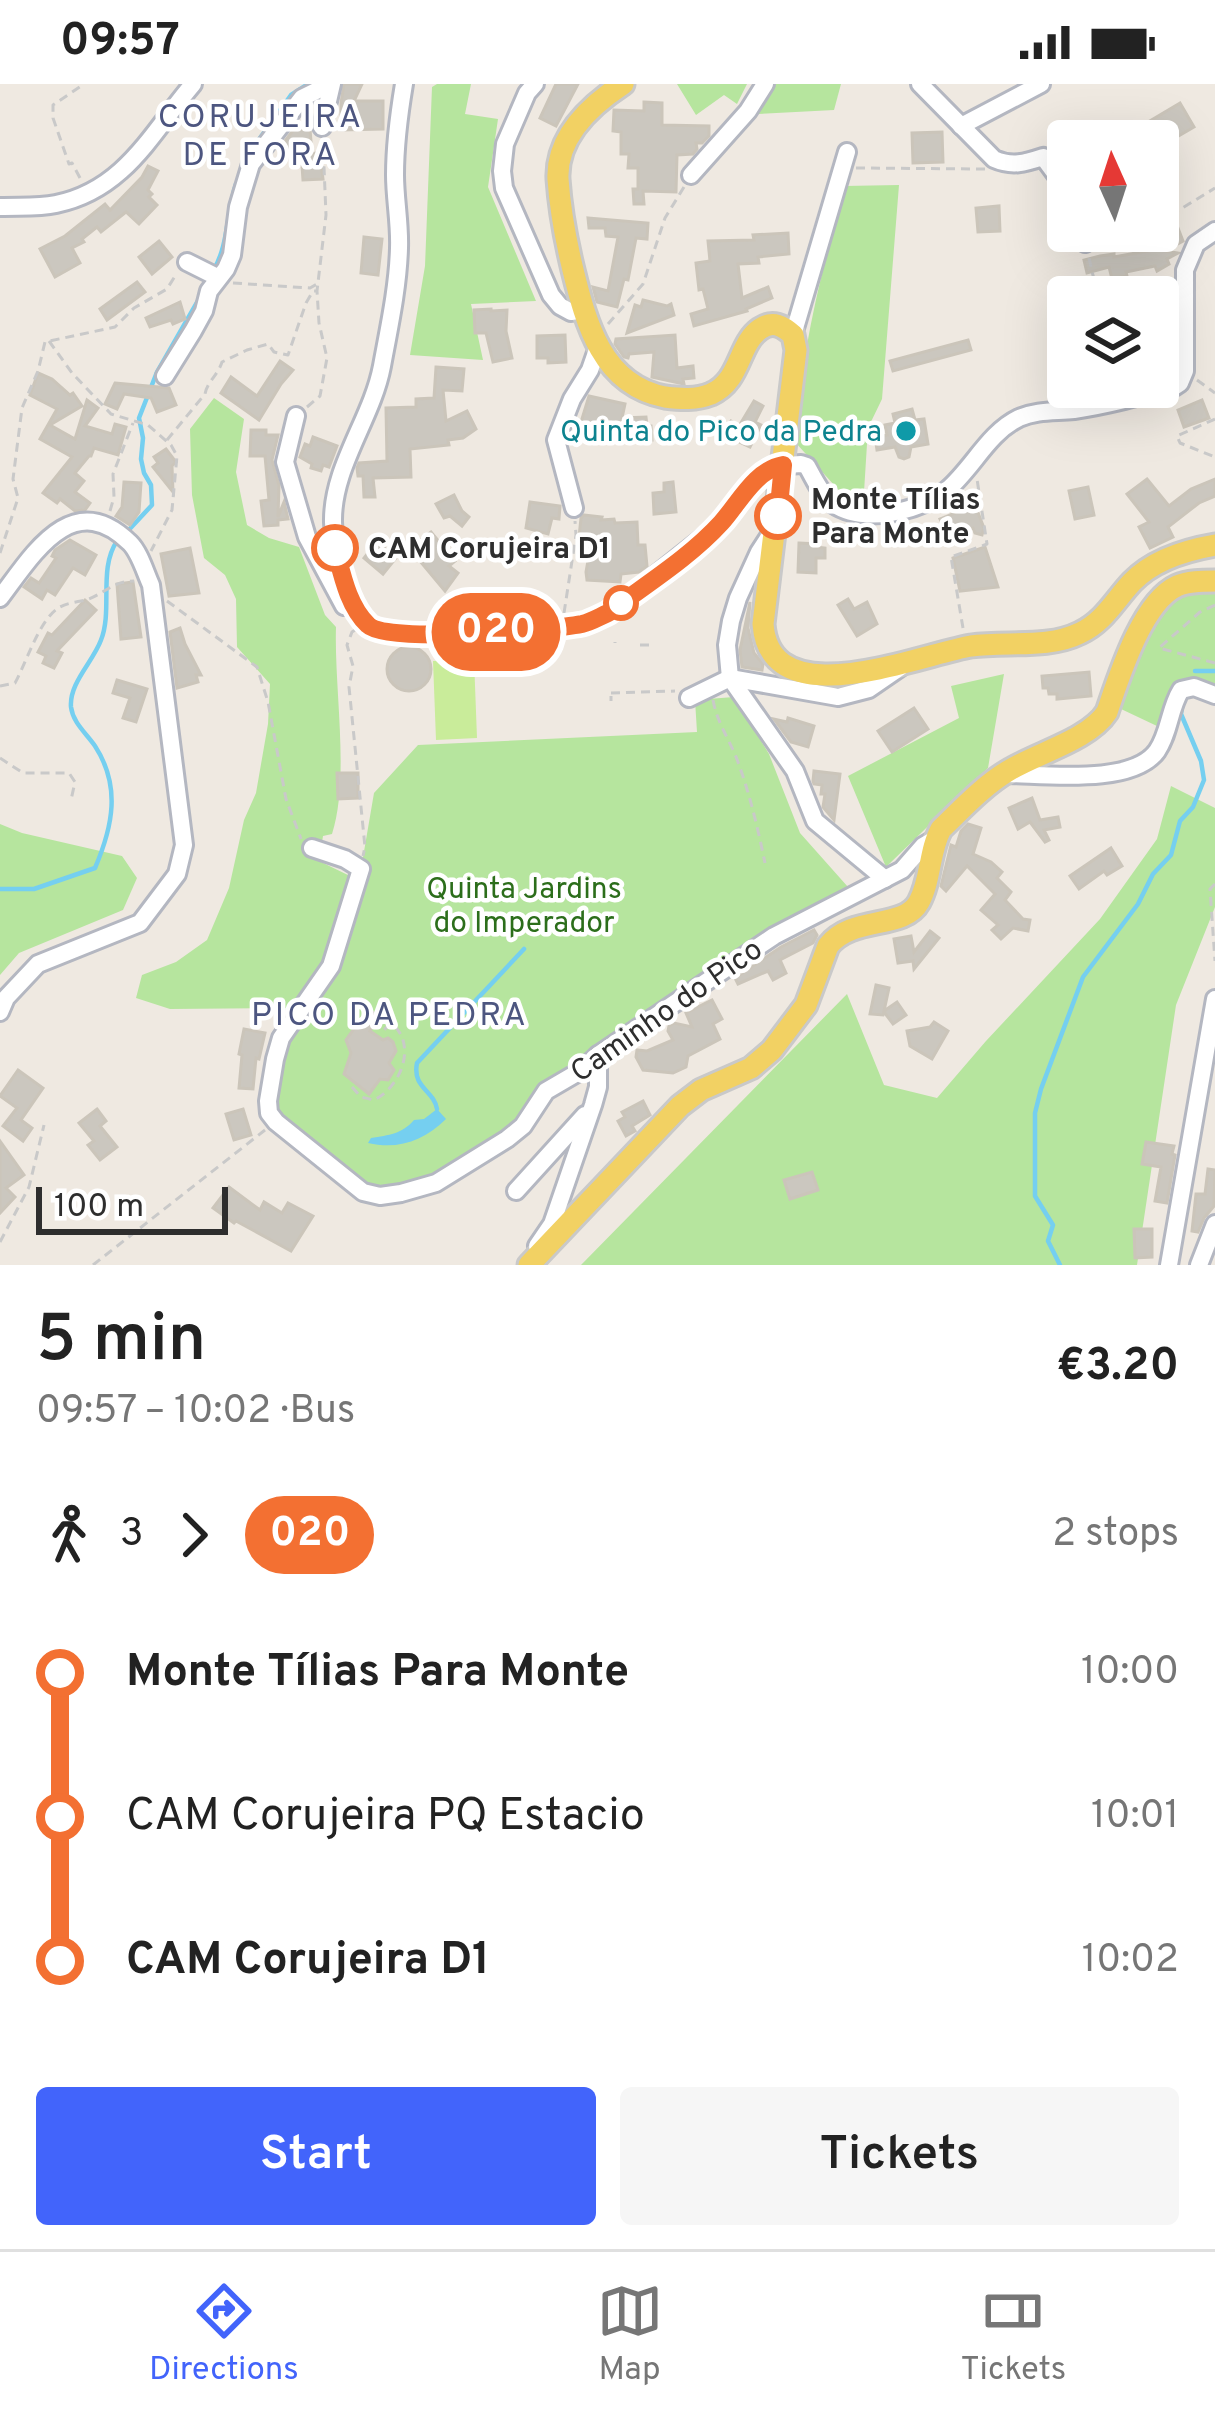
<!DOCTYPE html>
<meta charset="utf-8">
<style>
:root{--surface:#fff;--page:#f6f6f6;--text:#222;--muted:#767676;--line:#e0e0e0;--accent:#4264fb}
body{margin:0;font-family:Overpass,sans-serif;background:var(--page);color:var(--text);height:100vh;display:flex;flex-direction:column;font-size:45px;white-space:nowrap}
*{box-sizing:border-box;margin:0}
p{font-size:39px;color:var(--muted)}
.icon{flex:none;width:66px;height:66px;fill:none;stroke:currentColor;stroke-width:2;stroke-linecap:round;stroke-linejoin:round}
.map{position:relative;height:1181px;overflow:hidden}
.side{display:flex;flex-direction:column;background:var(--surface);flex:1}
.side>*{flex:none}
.badge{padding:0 24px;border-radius:39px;font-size:42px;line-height:78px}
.needle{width:78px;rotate:357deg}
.controls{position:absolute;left:1047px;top:36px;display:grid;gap:24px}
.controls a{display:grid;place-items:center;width:132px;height:132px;border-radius:12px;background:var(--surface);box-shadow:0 12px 48px #0002;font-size:60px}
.scale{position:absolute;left:36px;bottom:30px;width:192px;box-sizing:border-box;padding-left:12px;border:6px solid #2e2e2e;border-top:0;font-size:33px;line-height:42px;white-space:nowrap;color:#2e2e2e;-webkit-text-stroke:9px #fff;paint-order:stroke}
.map>.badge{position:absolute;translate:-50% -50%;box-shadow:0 0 0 6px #fff}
.legs{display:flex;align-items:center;gap:18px;height:132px;padding:0 36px;font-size:39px}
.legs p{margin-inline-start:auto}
.overview{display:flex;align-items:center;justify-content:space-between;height:204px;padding:0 36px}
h1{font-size:66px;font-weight:600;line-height:90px}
.button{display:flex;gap:24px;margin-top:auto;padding:24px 36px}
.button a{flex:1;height:138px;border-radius:12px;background:var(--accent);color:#fff;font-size:48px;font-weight:600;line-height:138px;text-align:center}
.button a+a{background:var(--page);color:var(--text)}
ul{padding:0 36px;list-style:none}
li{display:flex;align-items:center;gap:42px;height:144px;font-size:45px}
li i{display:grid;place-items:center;width:18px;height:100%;margin:0 15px;background:currentColor}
li i::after{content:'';width:30px;height:30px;margin:-15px;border:9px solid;border-radius:50%;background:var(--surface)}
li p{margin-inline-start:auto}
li:first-child i{background:linear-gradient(#0000 50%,currentColor 0)}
li:last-child i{background:linear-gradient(currentColor 50%,#0000 0)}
.status{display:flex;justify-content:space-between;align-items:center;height:84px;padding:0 60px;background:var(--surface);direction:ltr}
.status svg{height:33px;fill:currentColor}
.dock{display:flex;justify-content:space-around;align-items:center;height:168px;border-top:3px solid var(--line);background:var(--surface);font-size:33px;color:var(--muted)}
.dock a{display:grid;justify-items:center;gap:6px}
.dock .active{color:var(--accent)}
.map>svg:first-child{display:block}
</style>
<div class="status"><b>09:57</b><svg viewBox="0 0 49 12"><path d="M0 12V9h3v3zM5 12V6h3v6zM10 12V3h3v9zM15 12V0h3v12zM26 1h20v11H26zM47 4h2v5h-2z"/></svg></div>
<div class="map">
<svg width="1215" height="1181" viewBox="0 0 1215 1181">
<rect width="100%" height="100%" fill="#efe9e1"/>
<!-- green -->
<g fill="#b6e59e">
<polygon points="437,0 471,0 465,30 498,35 488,103 536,217 471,220 483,276 410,271 425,182 432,3"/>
<polygon points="677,0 747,0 737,20 724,11 696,31"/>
<polygon points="776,0 841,0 834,26 757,30"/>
<path d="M899 101 882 315 868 344 864 408 845 413 795 358C800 271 822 187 844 102Z"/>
<path d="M214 314 244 335 236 388 247 441 269 454 299 463 325 531 336 543C334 606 350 693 332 750L323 752 319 777 350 792 321 888 290 924 170 925 136 914 142 891 176 878 207 856 229 804 244 736 256 709 268 640 270 600 237 563 236 515 225 491 204 474 192 411 190 345Z"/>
<path d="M1215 505V602L1183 595 1157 642 1121 625C1130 586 1139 534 1176 512 1187 506 1203 506 1215 505Z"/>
<polygon points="1004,590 988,684 886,783 848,692 959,634 951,602"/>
<polygon points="734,613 769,670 800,749 856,812 774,852 546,1007 523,1042 436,1099 380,1112 276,1038 275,975 331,882 361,785 374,709 418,661 697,648 695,616"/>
<polygon points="1171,702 1215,724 1215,823 1176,921 1137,1181 581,1181 847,910 884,1001 937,1014 986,957 1100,835 1157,755"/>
<polygon points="0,740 22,749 122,772 137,794 123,826 19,869 0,891"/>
</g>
<!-- pitch -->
<polygon fill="#c9ec9a" points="474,575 477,654 436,656 433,577"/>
<!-- water -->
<path fill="#75cff0" d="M437 1025 446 1035C424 1057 398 1066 368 1059L371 1054C389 1051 402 1050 414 1036L424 1035Z"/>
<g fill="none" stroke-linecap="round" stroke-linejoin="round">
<!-- stream -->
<g stroke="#75cff0" stroke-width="4.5">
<polyline points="250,68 291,11 308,0"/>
<path d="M213 187C229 161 226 129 236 100"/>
<polyline points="125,450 152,421 151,401 144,389 141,375 143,354 139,334 157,288 200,213"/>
<polyline points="1195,587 1215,587"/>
<path d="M0 805H34L95 784C113 742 121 702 95 662 86 649 73 639 71 623 69 599 93 578 101 556 113 526 98 485 117 457"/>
<path d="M437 1025C434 1006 412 1004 417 979L524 865"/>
<polyline points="1060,1181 1048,1157 1053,1141 1035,1112 1035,1029 1041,1005 1083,893 1138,820 1153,790 1171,771 1180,737 1193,723 1204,696 1201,677 1181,630 1182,623"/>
</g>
</g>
<!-- building -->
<g fill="#cbc7bf" stroke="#cbc5ba" stroke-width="3">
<polygon points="344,0 362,0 354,17 383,17 383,45 341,46 341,19"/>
<polygon points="556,0 578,0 556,42 540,34"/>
<polygon points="644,18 662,19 662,41 709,42 709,52 702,59 696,59 697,65 693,70 677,71 676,108 643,107 644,120 634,120 633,105 638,105 638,84 628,84 629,70 621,70 621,48 613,47 614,26 644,27"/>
<polygon points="1180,19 1194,43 1158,64 1158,57 1146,57 1138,44"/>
<polygon points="294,45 310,45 312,70 316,69 317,80 321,79 323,95 303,96 301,67 285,67 285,57"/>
<polygon points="942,48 943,78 913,79 912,49"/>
<polygon points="148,82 158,87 148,106 152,110 149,113 157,121 139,140 126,128 101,148 97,143 82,155 84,158 72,164 80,179 55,193 40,165 65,152 105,120 110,126 142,93"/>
<polygon points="999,122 1000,147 978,148 976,124"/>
<polygon points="588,134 648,139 647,155 636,154 628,196 624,195 617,223 597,218 593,203 608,207 618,153 606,152 605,144 589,144"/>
<polygon points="1178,144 1183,157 1165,167 1178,169 1167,175 1169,180 1157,187 1155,182 1126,188 1127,192 1112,195 1109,183 1087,189 1084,176 1100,172 1114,170 1114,173 1147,167 1144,162"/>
<polygon points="788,149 789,170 758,173 759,179 738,180 742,214 768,203 772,214 746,225 747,227 694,242 691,230 708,225 703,205 699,206 696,179 710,177 708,157 754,156 753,151"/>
<polygon points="364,153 382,155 378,191 361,189"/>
<polygon points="159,157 172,173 152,190 139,173"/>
<polygon points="137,198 145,208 107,236 100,225"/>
<polygon points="643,216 667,222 671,220 674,231 627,249 635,221 641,223"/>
<polygon points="180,218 185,235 173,240 171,236 150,243 146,234"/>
<polygon points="491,225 491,227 507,226 506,247 512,274 493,278 486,249 475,249 474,226"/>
<polygon points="565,251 566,278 548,279 548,274 537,274 537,252"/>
<polygon points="675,251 677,284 693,282 694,294 683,295 684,300 652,293 654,268 629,270 628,274 624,273 615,260 616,255"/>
<polygon points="968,256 971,266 893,287 890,277"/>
<polygon points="280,277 293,286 281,300 259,336 221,309 231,293 257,312"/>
<polygon points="436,283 464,285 462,307 443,306 446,337 467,327 476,345 463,354 448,356 449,361 410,365 411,393 373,394 375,413 364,413 363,392 358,392 357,384 359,379 387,377 386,324 416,323 416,315 434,314"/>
<polygon points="38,289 52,295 70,311 73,309 82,322 50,341 75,355 87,316 98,324 85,342 112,350 115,340 126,343 118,371 94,364 91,372 89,372 75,389 84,397 75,408 90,419 85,426 75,427 60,415 57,419 43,409 72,373 40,355 57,325 30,311"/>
<polygon points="115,299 169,304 176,321 157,328 151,314 124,310 117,325 105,320"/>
<polygon points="589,312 625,320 622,334 646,333 647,342 651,342 652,356 637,356 637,346 601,338 600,342 581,338"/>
<polygon points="1202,316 1209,334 1184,343 1178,326"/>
<polygon points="754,317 763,322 755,338 761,341 750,363 733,355 734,353 724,347 731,337 739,342"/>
<polygon points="912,325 915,336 924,335 928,360 911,363 909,373 904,375 899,373 895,363 877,366 875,353 887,351 885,341 895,339 893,330"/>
<polygon points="251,346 266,346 266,351 278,351 272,376 279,401 278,433 284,418 288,435 278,436 278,441 264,442 261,417 269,416 265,372 250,372"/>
<polygon points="313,353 337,362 329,383 323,381 321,387 311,384 312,380 300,373 305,360 310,362"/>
<polygon points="166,365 176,378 172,382 173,408 153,383 158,379 154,373"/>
<polygon points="1147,395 1169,422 1191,405 1215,395 1215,412 1199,419 1168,443 1173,453 1150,464 1139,443 1149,438 1127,410"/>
<polygon points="124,398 141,399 139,428 130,441 116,432 122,423"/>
<polygon points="673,398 676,428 654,430 653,409 664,408 664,399"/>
<polygon points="1088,403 1094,431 1075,435 1069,407"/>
<polygon points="454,411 462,427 469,433 462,442 450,432 444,434 436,420"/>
<polygon points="530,418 560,422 559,435 552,434 548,450 526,444"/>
<polygon points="975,421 984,444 982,451 975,449 973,444 952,451 950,445 946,447 940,435"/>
<polygon points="584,431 602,433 601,436 614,435 615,439 637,438 638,461 645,461 647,482 639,488 621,490 620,498 587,496 586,488 592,454 579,453 581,434"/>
<polygon points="431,448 455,477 449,482 458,489 445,507 420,477 424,473 414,461"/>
<polygon points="70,456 96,471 85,491 73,484 55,511 47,506 42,515 24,503 31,494 39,499 56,474 52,472 55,466"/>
<polygon points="377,458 396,474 383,490 364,474"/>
<polygon points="799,459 817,460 816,463 825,464 825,474 816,474 816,489 798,488"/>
<polygon points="985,463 998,503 960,507 953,474"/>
<polygon points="190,464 199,509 169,512 161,470"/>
<polygon points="133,498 141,553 121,555 117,500"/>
<polygon points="848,515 854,525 867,518 877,540 857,552 838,521"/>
<polygon points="85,516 96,526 57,567 62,569 54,584 43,579 46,572 38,568 48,549 52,551"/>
<polygon points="750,518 748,544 754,569 763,580 762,586 742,583 740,566"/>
<polygon points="180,544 185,560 201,591 196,591 198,598 177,604 170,548"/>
<circle cx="409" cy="585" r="22"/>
<polygon points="1089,588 1091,612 1057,615 1057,610 1049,610 1048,604 1043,604 1042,592"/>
<polygon points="117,596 147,605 136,638 123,634 130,614 113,609"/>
<polygon points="914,624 928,645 892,668 878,647"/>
<polygon points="788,634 814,642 808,663 791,658 774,635 787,638"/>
<polygon points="814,687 840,690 834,736 823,723 825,710 821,710 822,701 814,700 813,697"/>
<polygon points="337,689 358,689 358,714 338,715"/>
<polygon points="1032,714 1040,736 1058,733 1060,743 1044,746 1049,756 1045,758 1030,738 1018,745 1009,724"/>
<polygon points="968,740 981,744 973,770 991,778 1002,788 997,794 1011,808 1005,816 1023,835 1030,836 1028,847 1013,844 1001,855 992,846 998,841 981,826 995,810 967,782 946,807 941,802 951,761 956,763 961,747"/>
<polygon points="1111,764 1122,782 1107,791 1104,787 1079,805 1070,792"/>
<polygon points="814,846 817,851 813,859 780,876 786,889 773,896 768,887 738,900 735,894 781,863"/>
<polygon points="930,847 939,854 914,885 913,877 898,879 894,855 911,852 914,868"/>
<polygon points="876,901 889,904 884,927 897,918 906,931 893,940 884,928 883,931 870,930"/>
<polygon points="712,916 722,935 713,940 720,955 688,972 686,983 673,989 643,986 636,973 637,966 647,967 673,956 668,947 669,942 674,939 692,943 686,929"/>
<polygon points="368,925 379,933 370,947 383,956 388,954 393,958 396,967 389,979 394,986 388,996 380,995 369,1010 344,990 351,969 346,956"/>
<polygon points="934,938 948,947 932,975 910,962 907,947 930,943"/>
<polygon points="244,945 265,949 259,975 256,974 253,1005 239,1004 242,971 239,970"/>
<polygon points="18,986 43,1004 21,1036 32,1044 23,1057 3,1042 17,1024 0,1012"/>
<polygon points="643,1017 650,1031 632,1042 635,1047 626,1052 618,1037 625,1033 622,1028"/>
<polygon points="97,1025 106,1037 100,1042 117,1063 100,1076 88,1061 94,1057 79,1039"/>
<polygon points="243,1025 251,1051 234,1056 226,1030"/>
<polygon points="0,1057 24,1091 6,1104 15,1113 0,1129"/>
<polygon points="1146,1058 1174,1062 1172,1070 1175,1071 1167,1119 1155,1117 1161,1083 1142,1080"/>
<polygon points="1208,1085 1215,1086 1214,1122 1204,1134 1198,1148 1192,1147 1196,1110 1205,1110"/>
<polygon points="812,1088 818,1106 790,1115 784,1096"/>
<polygon points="229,1103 260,1126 264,1118 282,1129 288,1119 313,1132 291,1167 236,1137 234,1139 213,1124"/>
<polygon points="1134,1145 1152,1145 1152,1173 1135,1174"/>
</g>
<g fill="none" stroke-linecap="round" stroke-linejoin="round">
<defs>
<g id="minor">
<path d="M404 0C399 30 395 60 395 91 395 115 400 140 399 164 398 203 389 244 382 282 372 335 332 383 333 438 334 474 346 535 384 549H492L547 546 586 539 608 529 719 441 757 395 774 382 801 380 807 382C814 395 822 412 833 420 864 441 920 427 947 406 973 384 988 349 1019 334 1037 326 1055 328 1074 326 1108 321 1141 312 1174 303L1180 299 1185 287V186L1196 160 1215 147"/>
<polyline points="535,0 527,9 505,60 502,87 504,104 551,211 560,222 571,228 583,226"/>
<path d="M920 0 994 75C1012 83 1025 79 1043 73L1068 107"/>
<polyline points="961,42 1041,0"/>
<polyline points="322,43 332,0"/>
<polyline points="691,91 748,27 765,0"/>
<path d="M0 123C18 122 38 124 56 120 125 106 152 48 193 0"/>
<polyline points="1081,147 1085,159"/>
<polyline points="187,178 217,193"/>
<polyline points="793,251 847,68"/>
<polyline points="165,292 193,247 204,227 209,207 226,185 232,171 238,123 251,80 302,14 330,0"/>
<polyline points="296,332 285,378 307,453 344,522"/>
<polyline points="574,424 556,356 572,315 590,286 598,263"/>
<polyline points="772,448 759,468 738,514 731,537 727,561 730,594 795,687 815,737 885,795"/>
<path d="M0 514C32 472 72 402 130 459 140 469 145 488 151 501L184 761 177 790 140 839 38 880 6 914 0 928"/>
<polyline points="689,614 730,594 838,613 869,605 901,583"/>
<path d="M1004 690C1043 690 1132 702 1157 667 1170 648 1169 625 1181 606L1194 603 1215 611"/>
<polyline points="312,764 345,775 361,785 331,882 281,954 275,975 268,1017 269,1029 276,1038 363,1108 380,1112 401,1109 436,1099 507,1055 523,1042 546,1007 582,986 598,971 774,852 902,786 923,762 935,755"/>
<polyline points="516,1107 585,1031"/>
<polyline points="537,1162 552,1140 593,1021 598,1003 598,971"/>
<polyline points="1169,1181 1215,915"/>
<polyline points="1199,1181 1215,1140"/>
</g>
<g id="major">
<path d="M623 0C591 21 556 53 558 95 560 125 566 157 573 186 586 239 602 301 665 313 681 315 696 316 711 310 741 297 738 260 760 245 773 236 783 242 793 251L796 266 763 540C770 634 918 571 971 562 1006 557 1048 565 1080 549 1104 538 1115 516 1132 498 1153 476 1186 466 1215 461"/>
<path d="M529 1181 680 1022 701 1006 751 984 772 966 806 921 828 862C852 831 904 846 919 818 931 796 929 767 941 745 962 725 983 702 1008 687 1037 669 1089 656 1107 628 1119 593 1142 518 1177 502 1188 497 1202 497 1215 497"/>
</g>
</defs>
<!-- minor casing -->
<use href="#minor" stroke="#b4b7c1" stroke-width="22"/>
<!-- major casing -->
<use href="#major" stroke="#c9c9c9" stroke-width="27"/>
<!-- path -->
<g stroke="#c9c9c9" stroke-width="3" stroke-dasharray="9 6" stroke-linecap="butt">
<polyline points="856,84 985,85"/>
<polyline points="80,94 72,79 69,80 53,34 53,21 84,0"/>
<polyline points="1158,139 1215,104"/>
<polyline points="1097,155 1121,154 1142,147"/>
<polyline points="1089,174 1098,213"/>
<polyline points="233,199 310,204 317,200"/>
<polyline points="608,240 643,200 665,134 684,103"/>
<polyline points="49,257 72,289 111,330 148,341 171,361 177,372 172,426 151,467"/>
<polyline points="1197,296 1215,309"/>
<polyline points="307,323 320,312 327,274 319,239 317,207 326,131 323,59"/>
<polyline points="1215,335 1177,352 1180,359 1215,373"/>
<path d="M167 356 205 310C207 298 218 291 222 278L247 266 268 260 274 268 288 271 306 219 313 207H316"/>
<polyline points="110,427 114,413 113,390 133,339"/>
<polyline points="0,469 18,414 13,395 22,324 38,287 45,258 115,243 134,224 167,205 177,189"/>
<polyline points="167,517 257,583 268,618 286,715 301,755"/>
<polyline points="1215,521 1200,528 1159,564 1215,579"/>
<polyline points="564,529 576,451 575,437"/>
<polyline points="963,544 951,473 987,460 977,395"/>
<polyline points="355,546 352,548 347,561 353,582 349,603 365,763 363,772"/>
<polyline points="615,558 615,559"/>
<polyline points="640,561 655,561"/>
<path d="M0 602 15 599C27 577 40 534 60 523 69 518 80 518 89 515 106 508 114 497 134 497"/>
<polyline points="611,609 675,607"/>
<polyline points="611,612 611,617"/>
<path d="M713 616C717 639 730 656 738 678 750 711 758 745 765 779"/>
<polyline points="0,674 23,689 69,689 75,698 71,716"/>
<polyline points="1215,800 1210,805 1215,877"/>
<path d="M352 1003 361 1013 374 1016C401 1003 418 960 391 939L384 946"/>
<polyline points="0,1158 29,1103 44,1041"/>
<polyline points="93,1181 265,1046"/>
</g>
<!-- minor -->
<use href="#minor" stroke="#fff" stroke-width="16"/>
<!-- major -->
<use href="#major" stroke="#f2d163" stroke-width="21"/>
</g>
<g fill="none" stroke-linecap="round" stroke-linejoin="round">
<defs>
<path id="line-1" d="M335 464C342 490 348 522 368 541 387 560 551 546 582 540 591 538 599 533 608 529 645 501 689 474 721 439 739 419 755 386 783 381L778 432"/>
</defs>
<!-- line-1 casing -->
<use href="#line-1" stroke="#fff" stroke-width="27"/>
<!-- line-1 -->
<use href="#line-1" stroke="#f37032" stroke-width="18"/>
</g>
<!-- markers -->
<circle fill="#0f9aa8" stroke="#fff" stroke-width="4.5" cx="906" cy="347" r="12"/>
<g fill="#fff" stroke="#f37032" stroke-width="6">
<circle cx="778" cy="432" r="21"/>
<circle cx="335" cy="464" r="21"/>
<circle cx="621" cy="519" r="15"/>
</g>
<g text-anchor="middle" stroke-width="9" stroke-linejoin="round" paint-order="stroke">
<!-- culture labels -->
<g font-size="30" fill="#0d838f" stroke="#fff" text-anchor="end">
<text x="882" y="357">Quinta do Pico da Pedra</text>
</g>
<!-- stop labels -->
<g font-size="30" font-weight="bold" fill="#2e2e2e" stroke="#fff" text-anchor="start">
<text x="811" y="425">Monte Tílias<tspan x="811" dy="34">Para Monte</tspan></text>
<text x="368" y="474">CAM Corujeira D1</text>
</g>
<!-- park labels -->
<g font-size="30" fill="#2c6e1b" stroke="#fff">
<text x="524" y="814">Quinta Jardins<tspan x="524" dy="34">do Imperador</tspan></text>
</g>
<!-- street labels -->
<g font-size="30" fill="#2e2e2e" stroke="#fff">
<text transform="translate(666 926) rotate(-35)" y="10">Caminho do Pico</text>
</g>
<!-- neighbourhood labels -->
<g font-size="33" letter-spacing="3" fill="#4d5680" stroke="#fff">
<text x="261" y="43">CORUJEIRA<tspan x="261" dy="38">DE FORA</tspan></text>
<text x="390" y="941">PICO DA PEDRA</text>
</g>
</g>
</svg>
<div class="controls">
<a><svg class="needle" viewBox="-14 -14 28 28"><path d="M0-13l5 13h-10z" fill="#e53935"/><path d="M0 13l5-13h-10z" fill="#767676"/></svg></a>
<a><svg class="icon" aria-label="layers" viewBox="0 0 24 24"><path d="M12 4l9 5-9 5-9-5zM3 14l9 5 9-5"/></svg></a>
</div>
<div class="scale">100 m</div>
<b class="badge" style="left:496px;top:548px;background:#f37032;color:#fff">020</b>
</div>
<section class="side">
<div class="overview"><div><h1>5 min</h1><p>09:57 – 10:02 · Bus</p></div><b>€3.20</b></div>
<div class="legs"><svg class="icon" aria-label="walk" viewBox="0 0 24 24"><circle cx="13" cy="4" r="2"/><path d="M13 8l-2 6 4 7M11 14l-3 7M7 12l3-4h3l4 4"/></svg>3<svg class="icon" aria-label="forward" viewBox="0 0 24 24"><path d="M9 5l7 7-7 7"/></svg><b class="badge" style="background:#f37032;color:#fff">020</b><p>2 stops</p></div>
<ul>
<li><i style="color:#f37032"></i><b>Monte Tílias Para Monte</b><p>10:00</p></li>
<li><i style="color:#f37032"></i><span>CAM Corujeira PQ Estacio</span><p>10:01</p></li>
<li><i style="color:#f37032"></i><b>CAM Corujeira D1</b><p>10:02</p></li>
</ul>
<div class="button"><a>Start</a><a>Tickets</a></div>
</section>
<nav class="dock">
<a class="active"><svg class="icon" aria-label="directions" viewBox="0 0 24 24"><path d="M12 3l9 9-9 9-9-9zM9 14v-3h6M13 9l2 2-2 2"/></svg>Directions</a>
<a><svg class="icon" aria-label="map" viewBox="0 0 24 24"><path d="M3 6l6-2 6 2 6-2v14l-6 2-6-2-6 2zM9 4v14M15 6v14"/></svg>Map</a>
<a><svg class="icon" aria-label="tickets" viewBox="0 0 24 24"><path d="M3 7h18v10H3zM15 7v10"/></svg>Tickets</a>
</nav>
